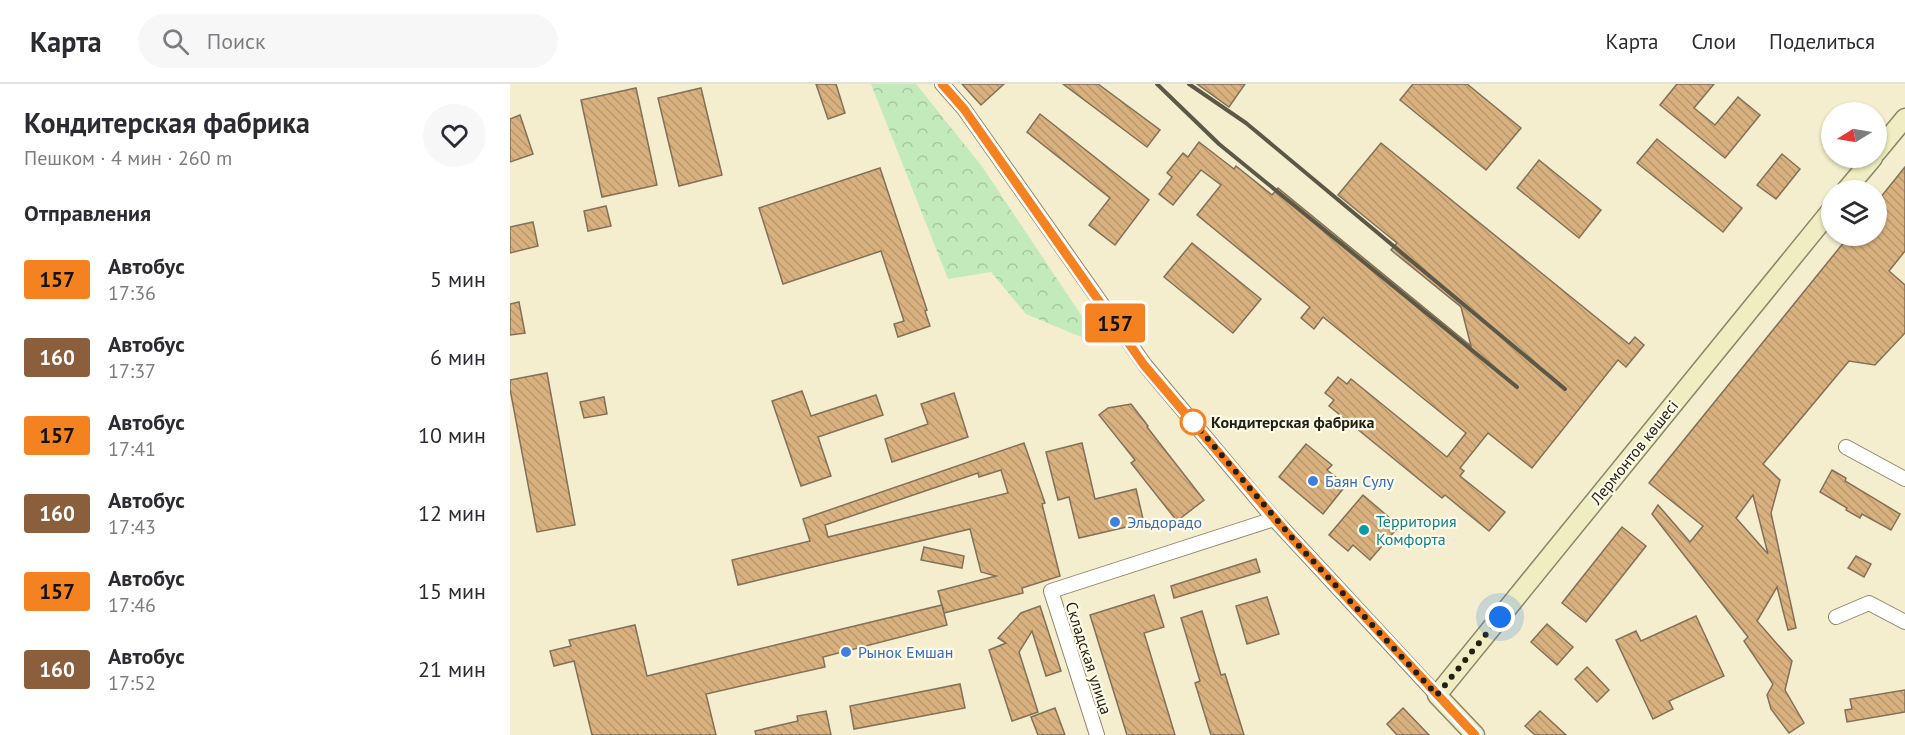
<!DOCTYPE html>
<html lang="ru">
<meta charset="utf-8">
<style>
:root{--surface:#fff;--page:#f7f7f7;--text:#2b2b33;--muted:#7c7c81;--line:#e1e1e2}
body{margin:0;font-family:"PT Sans",sans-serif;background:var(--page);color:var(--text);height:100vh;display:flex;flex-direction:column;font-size:22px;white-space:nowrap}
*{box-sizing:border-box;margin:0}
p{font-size:20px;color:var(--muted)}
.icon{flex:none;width:33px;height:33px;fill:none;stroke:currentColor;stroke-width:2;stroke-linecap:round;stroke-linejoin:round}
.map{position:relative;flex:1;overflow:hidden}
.side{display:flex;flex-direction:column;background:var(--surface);width:510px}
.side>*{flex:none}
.badge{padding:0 12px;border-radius:4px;font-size:21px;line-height:39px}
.needle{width:39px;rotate:259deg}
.buttons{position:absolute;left:1311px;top:18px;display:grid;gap:12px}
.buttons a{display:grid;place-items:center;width:66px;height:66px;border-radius:50%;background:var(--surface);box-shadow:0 2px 4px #0004;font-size:30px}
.you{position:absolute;width:30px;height:30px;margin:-15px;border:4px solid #fff;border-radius:50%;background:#1a73e8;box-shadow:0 0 0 9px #1a73e833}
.map>.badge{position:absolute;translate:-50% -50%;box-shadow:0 0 0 3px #fff}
h2{padding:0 24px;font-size:22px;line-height:54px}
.round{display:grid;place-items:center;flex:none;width:63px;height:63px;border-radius:32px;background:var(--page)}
.summary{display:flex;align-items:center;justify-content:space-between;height:102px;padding:0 24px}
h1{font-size:28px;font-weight:800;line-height:45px}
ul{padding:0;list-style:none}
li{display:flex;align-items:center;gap:18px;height:78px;padding:0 24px}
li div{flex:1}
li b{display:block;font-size:22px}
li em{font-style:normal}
li .badge{min-width:66px;font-weight:700;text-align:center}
header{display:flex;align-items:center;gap:36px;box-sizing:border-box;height:84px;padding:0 30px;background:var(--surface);border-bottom:2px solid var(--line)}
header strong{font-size:28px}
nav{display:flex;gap:33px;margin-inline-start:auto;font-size:21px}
.search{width:420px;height:54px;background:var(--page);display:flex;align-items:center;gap:15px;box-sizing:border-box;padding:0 21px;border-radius:33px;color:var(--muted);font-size:22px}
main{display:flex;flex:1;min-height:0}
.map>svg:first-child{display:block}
</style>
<header>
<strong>Карта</strong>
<div class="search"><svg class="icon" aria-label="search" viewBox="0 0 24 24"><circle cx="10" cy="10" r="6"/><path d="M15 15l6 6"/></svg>Поиск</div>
<nav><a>Карта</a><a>Слои</a><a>Поделиться</a></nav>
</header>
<main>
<section class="side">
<div class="summary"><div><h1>Кондитерская фабрика</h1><p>Пешком · 4 мин · 260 m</p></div><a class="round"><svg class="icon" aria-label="heart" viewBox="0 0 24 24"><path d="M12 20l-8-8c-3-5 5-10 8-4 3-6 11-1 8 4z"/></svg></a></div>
<h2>Отправления</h2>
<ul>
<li><span class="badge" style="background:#f58220;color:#111">157</span><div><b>Автобус</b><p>17:36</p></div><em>5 мин</em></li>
<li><span class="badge" style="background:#8b5e3c;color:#fff">160</span><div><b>Автобус</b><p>17:37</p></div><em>6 мин</em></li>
<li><span class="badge" style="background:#f58220;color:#111">157</span><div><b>Автобус</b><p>17:41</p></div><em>10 мин</em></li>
<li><span class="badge" style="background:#8b5e3c;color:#fff">160</span><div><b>Автобус</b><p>17:43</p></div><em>12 мин</em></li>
<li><span class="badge" style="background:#f58220;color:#111">157</span><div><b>Автобус</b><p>17:46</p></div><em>15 мин</em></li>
<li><span class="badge" style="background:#8b5e3c;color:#fff">160</span><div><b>Автобус</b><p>17:52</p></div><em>21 мин</em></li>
</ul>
</section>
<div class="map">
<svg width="1395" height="651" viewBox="0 0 1395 651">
<defs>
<pattern id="forest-crowns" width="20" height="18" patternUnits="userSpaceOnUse" patternTransform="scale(1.5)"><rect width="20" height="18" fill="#c3eaba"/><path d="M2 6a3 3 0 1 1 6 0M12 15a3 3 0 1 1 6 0" fill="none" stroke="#a7c89f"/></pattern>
<pattern id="building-back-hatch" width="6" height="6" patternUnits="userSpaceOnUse" patternTransform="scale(1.5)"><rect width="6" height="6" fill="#d9b17f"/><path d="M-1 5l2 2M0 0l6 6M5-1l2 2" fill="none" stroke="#ba986d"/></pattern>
</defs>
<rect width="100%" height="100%" fill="#f4eece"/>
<!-- forest -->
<polygon fill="url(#forest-crowns)" points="361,0 406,0 471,81 581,246 571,253 516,230 481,188 438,195"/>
<!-- building -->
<g fill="url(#building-back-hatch)" stroke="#837058" stroke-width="1.5" fill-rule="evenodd">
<polygon points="306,0 326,0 335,29 318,35"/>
<polygon points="452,0 494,0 471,21"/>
<polygon points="553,0 588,0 650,46 637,63"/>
<polygon points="687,0 735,0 719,23"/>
<polygon points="903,0 957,0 1011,44 976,86 890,16"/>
<polygon points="1167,0 1204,0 1184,24 1205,41 1228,13 1250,31 1215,74 1150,21"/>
<polygon points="126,4 147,101 92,113 71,16"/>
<polygon points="191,4 212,91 169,102 148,14"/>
<polygon points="530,30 639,116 605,161 579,141 600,114 517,48"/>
<polygon points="10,31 23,70 0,78 0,35"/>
<polygon points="1147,55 1232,124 1213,148 1127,79"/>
<polygon points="689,58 724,85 726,82 762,111 768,104 961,262 951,223 881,166 887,159 828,111 871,59 1119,260 1125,253 1134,261 1116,283 1108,276 1022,384 978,349 950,384 954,387 950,392 995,428 979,447 935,411 932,414 819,322 824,316 815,309 828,293 837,300 841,295 937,373 956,349 813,233 804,245 791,234 800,223 687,131 711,101 691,86 663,121 649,110 662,93 657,89 673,69 678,73"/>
<polygon points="1272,70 1290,85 1266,115 1247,101"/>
<polygon points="1029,76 1091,126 1069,154 1007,104"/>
<path d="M1395 83V167L1379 187 1395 201V249L1365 281 1339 277 1253 380 1270 396 1261 429 1286 544 1278 546 1267 503 1247 537 1282 577 1275 606 1294 639 1279 649 1261 625 1257 611 1263 600 1234 557 1238 553 1142 430 1148 421 1180 458 1193 442 1139 399 1339 152H1366V119ZM1243 411 1258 470 1226 434Z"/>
<polygon points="370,84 417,226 415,227 420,242 388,253 384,240 394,237 371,167 273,200 249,124"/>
<polygon points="96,122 101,142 78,147 74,127"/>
<polygon points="23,138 28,162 0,169 0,143"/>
<polygon points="682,159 751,215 723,249 654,193"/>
<polygon points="9,218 15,249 0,251 0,220"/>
<polygon points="37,289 65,441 27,448 0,305 0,296"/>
<polygon points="292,307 301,332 366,311 373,331 308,353 321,392 291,402 262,317"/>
<polygon points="444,309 458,353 382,378 375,355 418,340 411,320"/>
<polygon points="94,313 97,330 74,334 70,318"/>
<polygon points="621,320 638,342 637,343 694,416 667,437 621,379 625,376 589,331 598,324"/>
<path d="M514 359 535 419 532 420 550 492 512 504 513 509 434 529 428 507 486 492 471 488 460 445 228 501 222 476 300 457 293 435ZM491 386 498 409 318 453 315 441 468 389 469 393Z"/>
<polygon points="572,359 585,415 626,405 634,439 569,454 559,413 548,416 536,368"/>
<polygon points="796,360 822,381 817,386 836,401 813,430 769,393"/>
<polygon points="1322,386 1336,394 1335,397 1390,430 1381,446 1352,430 1350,434 1336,426 1337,424 1310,408"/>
<polygon points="853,411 889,442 860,476 843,461 838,467 819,451"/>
<polygon points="1112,443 1136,462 1076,538 1052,519"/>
<polygon points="414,463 454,472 452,484 411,476"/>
<polygon points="1346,472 1361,480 1354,493 1338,484"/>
<polygon points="746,475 750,488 664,514 661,502"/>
<polygon points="644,511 654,543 634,549 665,651 617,651 580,531"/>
<polygon points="757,513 769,550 737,560 726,522"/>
<polygon points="432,521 437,541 313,573 315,583 196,610 206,651 82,651 64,577 44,582 40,567 61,562 59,556 125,541 137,592"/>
<polygon points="530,522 551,587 536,592 522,547 509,568 528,628 502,637 479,566 496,559 488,554 511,529"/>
<polygon points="692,527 711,591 715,590 734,651 701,651 685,599 690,597 671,534"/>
<polygon points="1186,532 1214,592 1159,617 1163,625 1143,635 1106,556 1126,547 1131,557"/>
<polygon points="1037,540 1063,563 1047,581 1021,558"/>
<polygon points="1077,583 1099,606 1087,618 1065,595"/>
<polygon points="450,600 455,624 344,645 340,622"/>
<polygon points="1395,606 1395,628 1337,638 1335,626 1342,625 1340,615"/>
<polygon points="545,624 555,651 528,651 521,633"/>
<polygon points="893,624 919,651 887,651 877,640"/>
<polygon points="316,627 321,651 246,651 245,647 288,637 287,632"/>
<polygon points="1030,627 1056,651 1025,651 1015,642"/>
</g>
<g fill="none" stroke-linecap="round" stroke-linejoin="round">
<defs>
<g id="street">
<polyline points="432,0 454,25 635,281 764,435 927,611"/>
<polyline points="1336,363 1395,395"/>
<polyline points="1326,533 1359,519 1395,538"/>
<polyline points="587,651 541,507 764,435"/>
</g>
<g id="secondary">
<polyline points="1366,69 1395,34"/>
<polyline points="1336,106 1363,74"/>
<polyline points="965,651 927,611 1322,125"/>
</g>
</defs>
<!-- street casing -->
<use href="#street" stroke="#8c8669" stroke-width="16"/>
<!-- secondary casing -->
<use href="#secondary" stroke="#8c8669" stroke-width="21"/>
<!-- street -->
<use href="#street" stroke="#fff" stroke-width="14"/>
<!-- secondary -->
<use href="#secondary" stroke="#efedc1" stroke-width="18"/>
<!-- rail -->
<g stroke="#5c5847" stroke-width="4">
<polyline points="647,0 709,60 1007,303"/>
<polyline points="679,0 736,39 1055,305"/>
</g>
</g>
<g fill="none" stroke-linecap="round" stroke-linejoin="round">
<defs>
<polyline id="line" points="432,0 454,25 634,281 777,449 965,651"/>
</defs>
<!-- line casing -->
<use href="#line" stroke="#fff" stroke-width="14"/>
<!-- line -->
<use href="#line" stroke="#f58220" stroke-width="9"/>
<!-- walk -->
<polyline stroke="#221f14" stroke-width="6" stroke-dasharray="0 10.8" points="683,338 680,334 790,463 927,611 990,533"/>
</g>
<!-- markers -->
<circle fill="#fff" stroke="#f58220" stroke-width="3" cx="683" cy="338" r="12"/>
<g fill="#3f7fe0" stroke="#fffbe8" stroke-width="2">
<circle cx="803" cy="397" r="6"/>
<circle cx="605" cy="438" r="6"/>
<circle cx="336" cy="568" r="6"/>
</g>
<circle fill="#0f9aa8" stroke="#fffbe8" stroke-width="2" cx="854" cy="446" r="6"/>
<g text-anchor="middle" stroke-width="4.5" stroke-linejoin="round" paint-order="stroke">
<!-- stop labels -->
<g font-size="16" font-weight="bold" fill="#221f14" stroke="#fffbe8" text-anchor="start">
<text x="701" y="344">Кондитерская фабрика</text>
</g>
<!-- street labels -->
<g font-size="16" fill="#221f14" stroke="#fffbe8">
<text transform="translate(1124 368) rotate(-51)" y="6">Лермонтов көшесі</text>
<text transform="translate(579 574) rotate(72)" y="6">Складская улица</text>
</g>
<!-- shop labels -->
<g font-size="16" fill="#366cbe" stroke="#fffbe8" text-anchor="start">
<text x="815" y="403">Баян Сулу</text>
<text x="617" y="444">Эльдорадо</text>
<text x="348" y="574">Рынок Емшан</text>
</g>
<!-- culture labels -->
<g font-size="16" fill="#0d838f" stroke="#fffbe8" text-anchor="start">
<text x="866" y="443">Территория<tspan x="866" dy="18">Комфорта</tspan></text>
</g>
</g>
</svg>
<div class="buttons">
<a><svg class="needle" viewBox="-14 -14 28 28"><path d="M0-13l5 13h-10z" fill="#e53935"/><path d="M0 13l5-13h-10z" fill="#7c7c81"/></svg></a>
<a><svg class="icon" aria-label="layers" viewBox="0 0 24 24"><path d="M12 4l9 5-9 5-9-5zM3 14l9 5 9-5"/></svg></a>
</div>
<div class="you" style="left:990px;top:533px"></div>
<b class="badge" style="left:605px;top:239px;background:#f58220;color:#111">157</b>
</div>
</main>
